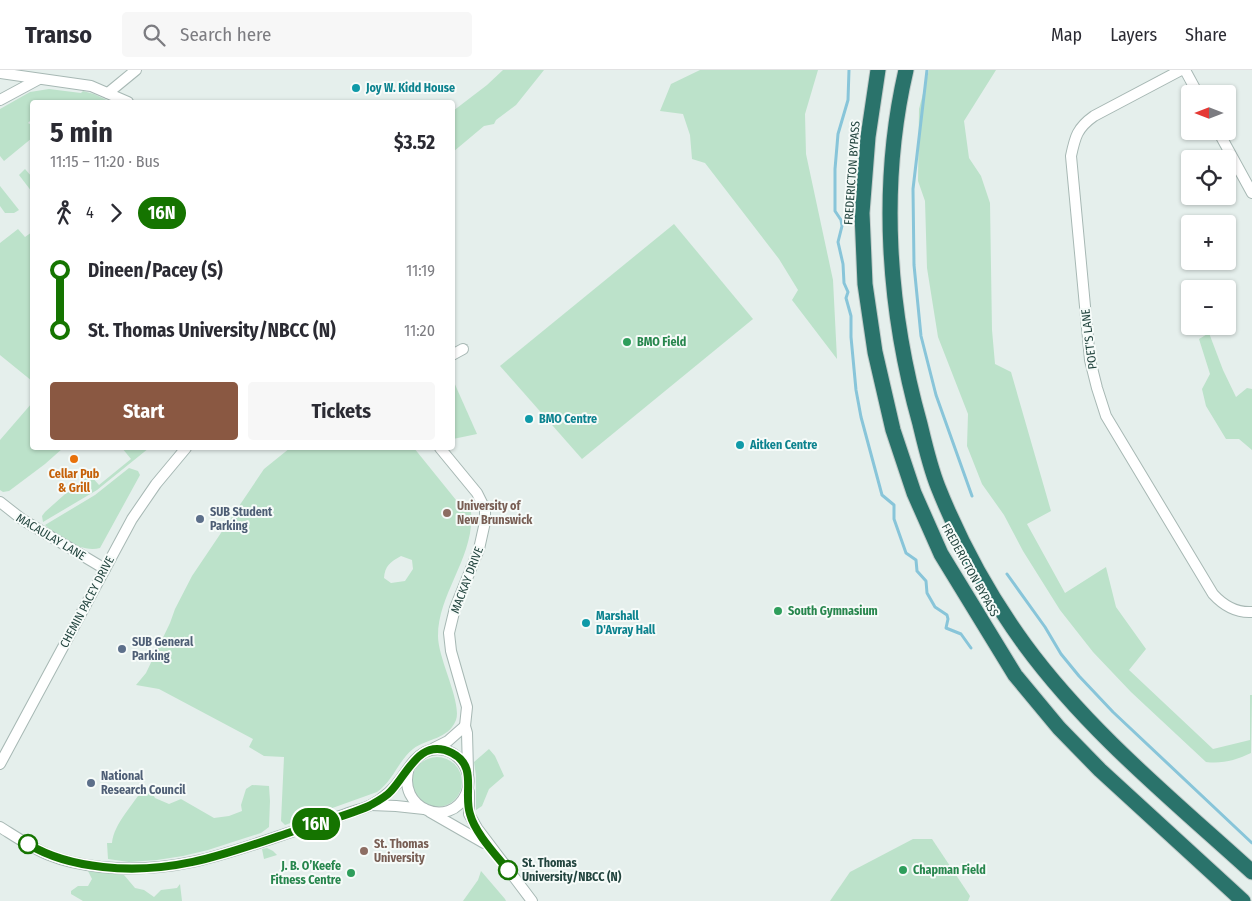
<!DOCTYPE html>
<meta charset="utf-8">
<style>
:root{--surface:#fff;--page:#f7f7f7;--text:#2b2b33;--muted:#7c7c81;--line:#e1e1e2;--accent:#8a5842}
body{margin:0;font-family:"Fira Sans Condensed",sans-serif;background:var(--page);color:var(--text);height:100vh;display:flex;flex-direction:column;font-size:19px;white-space:nowrap}
*{box-sizing:border-box;margin:0}
p{font-size:16px;color:var(--muted)}
.icon{flex:none;width:28px;height:28px;fill:none;stroke:currentColor;stroke-width:2;stroke-linecap:round;stroke-linejoin:round}
.map{position:relative;flex:1;overflow:hidden}
.panel{position:absolute;left:30px;top:30px;width:425px;height:350px;display:flex;flex-direction:column;background:var(--surface);border-radius:5px;box-shadow:0 1px 4px #0004}
.panel>*{flex:none}
.badge{padding:0 10px;border-radius:16px;font-size:18px;line-height:32px}
.needle{width:32px;rotate:270deg}
.buttons{position:absolute;left:1181px;top:15px;display:grid;gap:10px}
.buttons a{display:grid;place-items:center;width:55px;height:55px;border-radius:5px;background:var(--surface);box-shadow:0 1px 4px #0004;font-size:25px}
.map>.badge{position:absolute;translate:-50% -50%;box-shadow:0 0 0 2px #fff}
.legs{display:flex;align-items:center;gap:8px;height:55px;padding:0 20px;font-size:16px}
.legs p{margin-inline-start:auto}
.head{display:flex;align-items:center;justify-content:space-between;height:85px;padding:0 20px}
h1{font-size:28px;font-weight:700;line-height:38px}
.primary-button{display:flex;gap:10px;margin-top:auto;padding:10px 20px}
.primary-button a{flex:1;height:58px;border-radius:5px;background:var(--accent);color:#fff;font-size:20px;font-weight:700;line-height:58px;text-align:center}
.primary-button a+a{background:var(--page);color:var(--text)}
ul{padding:0 20px;list-style:none}
li{display:flex;align-items:center;gap:18px;height:60px;font-size:19px}
li i{display:grid;place-items:center;width:8px;height:100%;margin:0 6px;background:currentColor}
li i::after{content:'';width:12px;height:12px;margin:-6px;border:4px solid;border-radius:50%;background:var(--surface)}
li p{margin-inline-start:auto}
li:first-child i{background:linear-gradient(#0000 50%,currentColor 0)}
li:last-child i{background:linear-gradient(currentColor 50%,#0000 0)}
header{display:flex;align-items:center;gap:30px;box-sizing:border-box;height:70px;padding:0 25px;background:var(--surface);border-bottom:1px solid var(--line)}
header strong{font-size:24px}
nav{display:flex;gap:28px;margin-inline-start:auto;font-size:18px}
.search{width:350px;height:45px;background:var(--page);display:flex;align-items:center;gap:12px;box-sizing:border-box;padding:0 18px;border-radius:5px;color:var(--muted);font-size:19px}
.map>svg:first-child{display:block}
</style>
<header>
<strong>Transo</strong>
<div class="search"><svg class="icon" aria-label="search" viewBox="0 0 24 24"><circle cx="10" cy="10" r="6"/><path d="M15 15l6 6"/></svg>Search here</div>
<nav><a>Map</a><a>Layers</a><a>Share</a></nav>
</header>
<div class="map">
<svg width="1252" height="831" viewBox="0 0 1252 831">
<rect width="100%" height="100%" fill="#e5efec"/>
<!-- green -->
<g fill="#bce2ca" fill-rule="evenodd">
<polygon points="503,0 544,0 516,35 496,50 494,54 484,56 453,82 453,41 487,15"/>
<polygon points="700,0 818,0 805,44 806,84 833,210 837,289 792,230 798,220 779,189 705,93 692,89 690,65 683,44 660,41 671,14"/>
<path d="M929 0H996L964 51 969 88 981 106 990 133 992 260 995 294 1011 302 1051 441 1027 454 1065 523 1106 497 1116 537 1146 579 1129 600 1213 679 1250 670V625H1252L1251 683C1236 690 1223 694 1206 692L1131 622 1093 582 1060 540 1023 481 1004 445 982 414 967 376 968 344 938 267 927 198 925 131 918 111 919 39Z"/>
<polygon points="49,19 81,23 83,21 94,24 111,32 32,32 32,49 28,53 32,55 32,68 4,91 0,86 0,39 30,22"/>
<polygon points="25,99 32,107 32,122 19,105"/>
<polygon points="0,116 19,140 14,143 5,143 0,136"/>
<polygon points="674,154 753,249 582,389 500,296"/>
<polygon points="18,159 25,167 32,162 32,311 0,285 0,173"/>
<polygon points="1209,263 1223,300 1236,327 1247,318 1252,319 1252,380 1239,369 1226,369 1206,336 1202,319 1210,304 1199,269"/>
<polygon points="452,310 453,310 477,364 453,369"/>
<polygon points="32,333 32,378 63,378 45,394 9,421 3,422 0,420 0,370"/>
<polygon points="122,378 149,378 97,420 43,452 42,446 45,442 73,417 90,405 99,415 131,389"/>
<path d="M290 378H414L456 430 471 442C475 486 438 523 438 566 438 589 462 632 456 650 448 670 427 668 413 679 398 691 393 711 377 722L285 755 281 751 284 687 264 686 249 677 253 669 159 619 136 615 146 603 170 553 175 539 192 506 264 399ZM401 486 412 490 413 499 405 511 391 513 384 508C385 496 390 492 401 486Z"/>
<path d="M129 398 138 401 140 405 100 478C81 483 58 467 45 455L95 425Z"/>
<polygon points="489,679 495,686 504,706 489,719 482,736 476,740 476,706 474,692"/>
<circle cx="437" cy="712" r="25"/>
<path d="M252 715 269 716 270 731 269 757 261 763 208 780 183 786 157 790 129 792 108 789 107 773H112C114 753 134 734 144 717H149L155 728 169 734 181 729 214 748 229 746 242 741 241 735 246 719Z"/>
<polygon points="913,769 932,769 970,826 968,831 830,831 850,802"/>
<polygon points="267,778 273,781 277,785 264,789 262,779"/>
<polygon points="88,801 124,805 135,818 144,820 154,827 161,820 177,818 180,814 182,831 83,831 71,824 71,821 78,816 88,816 92,809"/>
<polygon points="481,801 505,829 506,831 463,831 478,810"/>
</g>
<g fill="none" stroke-linecap="round" stroke-linejoin="round">
<!-- stream -->
<g stroke="#88c5d9" stroke-width="3">
<polyline points="849,0 848,30 838,64 835,99 835,141 841,150 842,156 838,172 843,194 844,213 848,222 846,228 851,246 851,267 856,320 861,347 882,425 894,435 894,449 906,483 916,490 917,501 926,511 927,523 935,537 947,545 948,549 946,558 961,564 971,578"/>
<polyline points="927,0 913,119 914,195 921,266 936,325 972,426"/>
<polyline points="1007,504 1045,557 1061,584 1079,606 1113,642 1252,773"/>
</g>
<defs>
<g id="minor">
<path d="M1181 0 1094 46C1077 58 1075 67 1071 86L1090 290 1097 318 1106 346 1213 524C1223 535 1236 543 1252 542"/>
<polyline points="1185,0 1198,24"/>
<polyline points="0,3 91,16 128,32"/>
<polyline points="108,23 136,0"/>
<polyline points="0,30 39,9"/>
<polyline points="1218,61 1252,123"/>
<polyline points="452,285 463,279"/>
<polyline points="440,378 477,423 485,439 485,452 479,479 455,538 449,563 451,581 467,637 465,656 467,663 468,701"/>
<polyline points="0,432 23,450 105,499"/>
<polyline points="434,678 448,671 465,656"/>
<polyline points="0,694 132,449 156,414 186,378"/>
<polyline points="469,722 469,744 477,758 532,831"/>
<polyline points="371,735 396,736 424,739"/>
<polyline points="430,742 484,773"/>
<path d="M0 757C16 767 32 778 49 785 66 792 83 795 101 797 170 804 221 786 285 764 304 758 324 751 343 745 352 741 363 739 371 735 384 728 394 719 402 707 409 698 414 688 425 682 451 670 477 698 466 724 450 760 396 739 409 698"/>
</g>
<g id="motorway">
<polyline points="878,0 868,67 862,143 865,214 875,282 893,360 914,423 941,484 1015,605 1059,658 1100,700 1243,831"/>
<path d="M906 0C879 116 888 240 920 354 925 375 930 397 938 417 960 472 990 527 1025 575 1088 661 1174 731 1252 802"/>
</g>
</defs>
<!-- minor casing -->
<use href="#minor" stroke="#a7b8b4" stroke-width="12"/>
<!-- motorway casing -->
<use href="#motorway" stroke="#c1cbc9" stroke-width="17"/>
<!-- minor -->
<use href="#minor" stroke="#fff" stroke-width="10"/>
<!-- motorway -->
<use href="#motorway" stroke="#2a736b" stroke-width="15"/>
</g>
<g fill="none" stroke-linecap="round" stroke-linejoin="round">
<defs>
<path id="line-1" d="M28 774C51 788 75 794 103 797 173 805 229 783 294 761 319 753 346 746 369 736 376 732 386 727 391 721 408 703 420 667 452 683 478 696 463 723 470 744 475 763 496 785 508 800"/>
</defs>
<!-- line-1 casing -->
<use href="#line-1" stroke="#fff" stroke-width="11"/>
<!-- line-1 -->
<use href="#line-1" stroke="#157400" stroke-width="8"/>
</g>
<!-- markers -->
<g fill="#0f9aa8" stroke="#f6fbf9" stroke-width="2">
<circle cx="356" cy="18" r="5"/>
<circle cx="529" cy="349" r="5"/>
<circle cx="740" cy="375" r="5"/>
<circle cx="586" cy="553" r="5"/>
</g>
<g fill="#2e9e5b" stroke="#f6fbf9" stroke-width="2">
<circle cx="627" cy="272" r="5"/>
<circle cx="778" cy="541" r="5"/>
<circle cx="903" cy="800" r="5"/>
<circle cx="351" cy="803" r="5"/>
</g>
<circle fill="#e8710a" stroke="#f6fbf9" stroke-width="2" cx="74" cy="389" r="5"/>
<g fill="#8d6e63" stroke="#f6fbf9" stroke-width="2">
<circle cx="447" cy="443" r="5"/>
<circle cx="364" cy="781" r="5"/>
</g>
<g fill="#5c6f8a" stroke="#f6fbf9" stroke-width="2">
<circle cx="200" cy="449" r="5"/>
<circle cx="122" cy="579" r="5"/>
<circle cx="91" cy="713" r="5"/>
</g>
<g fill="#fff" stroke="#157400" stroke-width="2.5">
<circle cx="28" cy="774" r="9"/>
<circle cx="508" cy="800" r="9"/>
</g>
<g text-anchor="middle" stroke-width="4" stroke-linejoin="round" paint-order="stroke">
<!-- culture labels -->
<g font-size="12" font-weight="bold" fill="#0d838f" stroke="#f6fbf9" text-anchor="start">
<text x="366" y="22">Joy W. Kidd House</text>
<text x="539" y="353">BMO Centre</text>
<text x="750" y="379">Aitken Centre</text>
<text x="596" y="550">Marshall<tspan x="596" dy="14">D'Avray Hall</tspan></text>
</g>
<!-- street labels -->
<g font-size="12" fill="#22443e" stroke="#f6fbf9">
<text transform="translate(852 103) rotate(-86)" y="4">FREDERICTON BYPASS</text>
<text transform="translate(1089 269) rotate(-97)" y="4">POET'S LANE</text>
<text transform="translate(51 467) rotate(31)" y="4">MACAULAY LANE</text>
<text transform="translate(970 500) rotate(61)" y="4">FREDERICTON BYPASS</text>
<text transform="translate(467 510) rotate(-69)" y="4">MACKAY DRIVE</text>
<text transform="translate(87 532) rotate(-62)" y="4">CHEMIN PACEY DRIVE</text>
</g>
<!-- leisure labels -->
<g font-size="12" font-weight="bold" fill="#27864d" stroke="#f6fbf9" text-anchor="start">
<text x="637" y="276">BMO Field</text>
<text x="788" y="545">South Gymnasium</text>
<text x="341" y="800" text-anchor="end">J. B. O’Keefe<tspan x="341" dy="14">Fitness Centre</tspan></text>
<text x="913" y="804">Chapman Field</text>
</g>
<!-- food labels -->
<g font-size="12" font-weight="bold" fill="#c56008" stroke="#f6fbf9">
<text x="74" y="408">Cellar Pub<tspan x="74" dy="14">&amp; Grill</tspan></text>
</g>
<!-- education labels -->
<g font-size="12" font-weight="bold" fill="#785e54" stroke="#f6fbf9" text-anchor="start">
<text x="457" y="440">University of<tspan x="457" dy="14">New Brunswick</tspan></text>
<text x="374" y="778">St. Thomas<tspan x="374" dy="14">University</tspan></text>
</g>
<!-- service labels -->
<g font-size="12" font-weight="bold" fill="#4e5e75" stroke="#f6fbf9" text-anchor="start">
<text x="210" y="446">SUB Student<tspan x="210" dy="14">Parking</tspan></text>
<text x="132" y="576">SUB General<tspan x="132" dy="14">Parking</tspan></text>
<text x="101" y="710">National<tspan x="101" dy="14">Research Council</tspan></text>
</g>
<!-- stop labels -->
<g font-size="12" font-weight="bold" fill="#22443e" stroke="#f6fbf9" text-anchor="start">
<text x="522" y="797">St. Thomas<tspan x="522" dy="14">University/NBCC (N)</tspan></text>
</g>
</g>
</svg>
<div class="buttons">
<a><svg class="needle" viewBox="-14 -14 28 28"><path d="M0-13l5 13h-10z" fill="#e53935"/><path d="M0 13l5-13h-10z" fill="#7c7c81"/></svg></a>
<a><svg class="icon" aria-label="locate" viewBox="0 0 24 24"><circle cx="12" cy="12" r="6"/><path d="M12 2v4M12 18v4M2 12h4M18 12h4"/></svg></a>
<a>+</a>
<a>−</a>
</div>
<b class="badge" style="left:316px;top:754px;background:#157400;color:#fff">16N</b>
<section class="panel">
<div class="head"><div><h1>5 min</h1><p>11:15 – 11:20 · Bus</p></div><b>$3.52</b></div>
<div class="legs"><svg class="icon" aria-label="walk" viewBox="0 0 24 24"><circle cx="13" cy="4" r="2"/><path d="M13 8l-2 6 4 7M11 14l-3 7M7 12l3-4h3l4 4"/></svg>4<svg class="icon" aria-label="forward" viewBox="0 0 24 24"><path d="M9 5l7 7-7 7"/></svg><b class="badge" style="background:#157400;color:#fff">16N</b></div>
<ul>
<li><i style="color:#157400"></i><b>Dineen/Pacey (S)</b><p>11:19</p></li>
<li><i style="color:#157400"></i><b>St. Thomas University/NBCC (N)</b><p>11:20</p></li>
</ul>
<div class="primary-button"><a>Start</a><a>Tickets</a></div>
</section>
</div>
